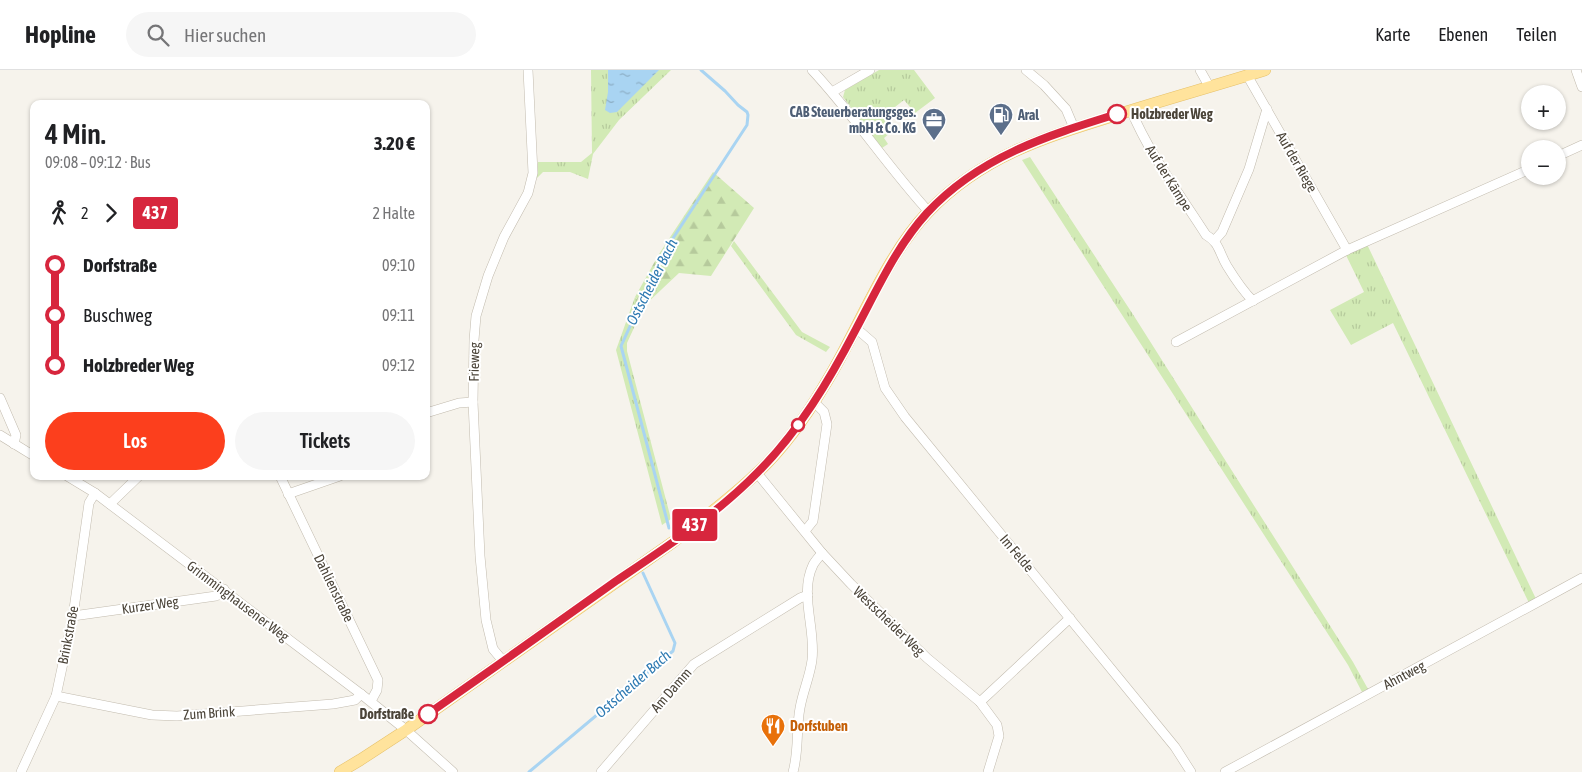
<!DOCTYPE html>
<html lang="de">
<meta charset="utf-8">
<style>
:root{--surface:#fff;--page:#f6f6f6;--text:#202124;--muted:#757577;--line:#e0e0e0;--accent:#fc3f1d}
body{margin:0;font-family:"Asap Condensed",sans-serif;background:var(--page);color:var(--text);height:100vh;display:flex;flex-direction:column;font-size:19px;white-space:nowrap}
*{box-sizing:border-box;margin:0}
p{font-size:16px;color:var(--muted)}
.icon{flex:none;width:28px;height:28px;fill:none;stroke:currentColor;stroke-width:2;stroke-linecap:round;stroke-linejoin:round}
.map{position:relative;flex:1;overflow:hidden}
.side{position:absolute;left:30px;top:30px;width:400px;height:380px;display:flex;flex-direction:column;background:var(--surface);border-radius:10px;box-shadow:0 1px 4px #0004}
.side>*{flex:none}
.badge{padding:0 10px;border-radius:4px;font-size:18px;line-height:32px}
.buttons{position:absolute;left:1521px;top:15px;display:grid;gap:10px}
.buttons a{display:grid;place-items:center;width:45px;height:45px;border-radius:50%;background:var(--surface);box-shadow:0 1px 4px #0004;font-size:25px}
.map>.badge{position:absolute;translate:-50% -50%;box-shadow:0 0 0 2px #fff}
.legs{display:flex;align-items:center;gap:8px;height:55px;padding:0 15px;font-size:16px}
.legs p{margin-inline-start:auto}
.summary{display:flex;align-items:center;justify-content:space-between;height:85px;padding:0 15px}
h1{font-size:28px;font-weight:600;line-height:38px}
.button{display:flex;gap:10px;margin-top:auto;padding:10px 15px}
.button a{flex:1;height:58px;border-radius:30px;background:var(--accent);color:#fff;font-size:20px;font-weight:600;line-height:58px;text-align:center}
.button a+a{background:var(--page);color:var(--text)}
ul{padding:0 15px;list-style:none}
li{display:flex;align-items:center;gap:18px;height:50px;font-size:19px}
li i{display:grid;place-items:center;width:8px;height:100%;margin:0 6px;background:currentColor}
li i::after{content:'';width:12px;height:12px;margin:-6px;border:4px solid;border-radius:50%;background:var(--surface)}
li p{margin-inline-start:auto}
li:first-child i{background:linear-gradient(#0000 50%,currentColor 0)}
li:last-child i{background:linear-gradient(currentColor 50%,#0000 0)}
header{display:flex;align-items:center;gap:30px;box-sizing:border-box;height:70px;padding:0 25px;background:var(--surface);border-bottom:1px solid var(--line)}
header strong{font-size:24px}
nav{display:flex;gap:28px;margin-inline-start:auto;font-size:18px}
.search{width:350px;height:45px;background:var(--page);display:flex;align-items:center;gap:12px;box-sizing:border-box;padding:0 18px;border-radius:28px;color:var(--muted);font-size:19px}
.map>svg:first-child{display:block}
</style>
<header>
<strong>Hopline</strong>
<div class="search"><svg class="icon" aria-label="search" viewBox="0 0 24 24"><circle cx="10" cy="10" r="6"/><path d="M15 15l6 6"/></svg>Hier suchen</div>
<nav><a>Karte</a><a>Ebenen</a><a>Teilen</a></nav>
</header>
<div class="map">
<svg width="1582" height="702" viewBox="0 0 1582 702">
<defs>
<pattern id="grass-tufts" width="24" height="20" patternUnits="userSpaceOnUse" patternTransform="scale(1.25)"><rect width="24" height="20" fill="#d2eab5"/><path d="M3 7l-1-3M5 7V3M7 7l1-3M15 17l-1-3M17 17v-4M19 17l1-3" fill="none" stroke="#b6ca9c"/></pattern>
<pattern id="forest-firs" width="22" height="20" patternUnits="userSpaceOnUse" patternTransform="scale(1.25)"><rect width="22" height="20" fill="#d2eab5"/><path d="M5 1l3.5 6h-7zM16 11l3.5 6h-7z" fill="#b6ca9c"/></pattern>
<pattern id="water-ripples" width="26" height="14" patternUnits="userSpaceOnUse" patternTransform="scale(1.25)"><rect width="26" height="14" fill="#a9d4f2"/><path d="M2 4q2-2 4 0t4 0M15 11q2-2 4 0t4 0" fill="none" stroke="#8caec5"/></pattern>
</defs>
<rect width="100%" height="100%" fill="#f6f3ec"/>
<!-- grass -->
<g fill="url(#grass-tufts)">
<polygon points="591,0 671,0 619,50 593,84 588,109 570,102 543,102 537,108 538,92 581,92 592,83"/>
<polygon points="879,0 914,0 935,28 915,43 904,30 886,44 896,58 884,68 888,74 882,78 843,27 845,20"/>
<polygon points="1030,87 1134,246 1353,592 1368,619 1362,622 1348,595 1022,90"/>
<polygon points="1364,168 1537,531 1530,535 1393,253 1351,275 1330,240 1364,222 1342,177"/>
<polygon points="734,171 802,262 830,277 826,282 796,265 731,176"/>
<polygon points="635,227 644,236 627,273 627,281 671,449 662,455 616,280"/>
</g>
<!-- forest -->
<polygon fill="url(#forest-firs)" points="713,102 754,138 711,206 679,203 644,236 635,227 659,184"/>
<!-- water -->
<polygon fill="url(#water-ripples)" points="608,0 659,0 617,42 610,43 605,40 608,22"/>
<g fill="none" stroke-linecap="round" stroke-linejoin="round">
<!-- stream -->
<g stroke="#a9d4f2" stroke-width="3">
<polyline points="669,458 621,276 664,182 747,55 748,45 747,42 738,35 725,21 701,0"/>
<polyline points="529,702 673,581 675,573 643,503"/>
</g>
<defs>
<g id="minor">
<path d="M812 0C854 45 887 96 929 142"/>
<polyline points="1026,0 1044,15 1066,39 1074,58"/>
<polyline points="1200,0 1209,16"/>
<polyline points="1576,0 1582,17"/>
<polyline points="1247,5 1347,180"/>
<polyline points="832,22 870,0"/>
<path d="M1131 40C1149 84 1180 124 1206 165 1220 173 1219 183 1227 196 1235 209 1243 221 1253 231"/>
<polyline points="1558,86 1582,75"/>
<polyline points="1215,170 1222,162 1249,99 1267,39"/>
<polyline points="857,259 872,272 885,318 905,347 1175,677 1191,702"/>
<polyline points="1176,272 1347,180 1530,99"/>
<polyline points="0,328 16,365 14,374"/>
<polyline points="426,343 459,333 473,332"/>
<polyline points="0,365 34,386"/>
<polyline points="757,403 822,483 851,514 927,588 980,632 997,655 999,666 988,702"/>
<polyline points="67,406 95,423 361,624 406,660 453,702"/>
<polyline points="280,406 378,610 377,620 371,631"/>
<polyline points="288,424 340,406"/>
<polyline points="110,434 139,406"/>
<polyline points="805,461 813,451 827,354 824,342 814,332"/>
<polyline points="73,546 216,526 224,519"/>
<polyline points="503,591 493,579 486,550 480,486 473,332 474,270 476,246 488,206 504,167 528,123 533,103 528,0"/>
<polyline points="56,626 152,645 177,646 333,634 355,630 361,624"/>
<polyline points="980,632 1070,548"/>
<polyline points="21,702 56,626 73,546 89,433 95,423"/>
<polyline points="601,702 694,594 800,528 808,525"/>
<path d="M793 702C799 681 796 659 800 638 803 621 810 606 812 590 816 559 799 524 813 495 815 491 819 487 822 483"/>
<polyline points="1225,702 1582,508"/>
</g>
<path id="major" d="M340 702 360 690 406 660 673 472C701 450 730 429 756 404 783 379 805 348 824 316 858 262 884 188 928 142 981 87 1042 68 1113 46 1163 30 1214 16 1265 0"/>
</defs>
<!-- minor casing -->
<use href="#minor" stroke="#c2bbae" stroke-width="10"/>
<!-- major casing -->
<use href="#major" stroke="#e6c16a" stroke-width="12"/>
<!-- minor -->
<use href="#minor" stroke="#fff" stroke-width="9"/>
<!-- major -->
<use href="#major" stroke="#ffe39c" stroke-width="11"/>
</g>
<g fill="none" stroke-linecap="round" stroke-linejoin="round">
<defs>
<path id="line-1" d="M428 644C491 600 553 556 616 511 665 478 716 445 758 402 799 361 829 311 856 259 877 220 896 177 927 143 979 87 1046 66 1117 44"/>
</defs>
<!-- line-1 casing -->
<use href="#line-1" stroke="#fff" stroke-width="11"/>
<!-- line-1 -->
<use href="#line-1" stroke="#d7263d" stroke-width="8"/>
</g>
<!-- icons -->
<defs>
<symbol id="fuel-pin" viewBox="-11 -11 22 30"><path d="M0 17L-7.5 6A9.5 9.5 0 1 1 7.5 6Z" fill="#5c6f8a" stroke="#fff"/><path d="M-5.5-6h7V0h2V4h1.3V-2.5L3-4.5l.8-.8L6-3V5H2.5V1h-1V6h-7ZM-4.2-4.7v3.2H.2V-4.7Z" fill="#fff"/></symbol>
<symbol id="office-pin" viewBox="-11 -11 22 30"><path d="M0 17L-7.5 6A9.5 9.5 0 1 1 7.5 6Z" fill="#5c6f8a" stroke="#fff"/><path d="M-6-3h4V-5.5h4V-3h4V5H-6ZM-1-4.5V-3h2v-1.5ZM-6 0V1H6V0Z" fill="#fff"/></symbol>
<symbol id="restaurant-pin" viewBox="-11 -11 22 30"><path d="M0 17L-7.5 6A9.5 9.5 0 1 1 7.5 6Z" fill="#e8710a" stroke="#fff"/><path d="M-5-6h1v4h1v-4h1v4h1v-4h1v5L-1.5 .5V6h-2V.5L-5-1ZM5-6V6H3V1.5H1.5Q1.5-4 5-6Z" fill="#fff"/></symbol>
</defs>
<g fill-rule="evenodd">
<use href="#fuel-pin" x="987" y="31" width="28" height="38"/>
<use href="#office-pin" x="920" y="36" width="28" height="38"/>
<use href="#restaurant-pin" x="759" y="642" width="28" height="38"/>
</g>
<!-- markers -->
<g fill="#fff" stroke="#d7263d" stroke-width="2.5">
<circle cx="1117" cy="44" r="9"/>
<circle cx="798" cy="355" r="6"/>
<circle cx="428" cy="644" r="9"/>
</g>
<g text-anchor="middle" stroke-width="4" stroke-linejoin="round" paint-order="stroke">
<!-- service labels -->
<g font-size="14" font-weight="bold" fill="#4e5e75" stroke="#fff" text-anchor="end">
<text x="916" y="47">CAB Steuerberatungsges.<tspan x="916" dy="16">mbH &amp; Co. KG</tspan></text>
<text x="1018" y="50" text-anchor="start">Aral</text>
</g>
<!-- stop labels -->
<g font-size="14" font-weight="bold" fill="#4b4439" stroke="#fff" text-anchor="start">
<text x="1131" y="49">Holzbreder Weg</text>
<text x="414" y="649" text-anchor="end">Dorfstraße</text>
</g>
<!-- street labels -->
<g font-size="14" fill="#4b4439" stroke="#fff">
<text transform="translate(1297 92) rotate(60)" y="5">Auf der Riege</text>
<text transform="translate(1169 108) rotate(58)" y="5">Auf der Kämpe</text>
<text transform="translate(474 292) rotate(-89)" y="5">Frieweg</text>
<text transform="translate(1017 483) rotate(50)" y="5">Im Felde</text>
<text transform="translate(334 518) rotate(64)" y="5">Dahlienstraße</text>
<text transform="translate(238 531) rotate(37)" y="5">Grimminghausener Weg</text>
<text transform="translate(150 535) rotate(-8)" y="5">Kurzer Weg</text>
<text transform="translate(889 551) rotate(44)" y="5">Westscheider Weg</text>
<text transform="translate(68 565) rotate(-79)" y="5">Brinkstraße</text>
<text transform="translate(1404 605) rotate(-28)" y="5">Ahntweg</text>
<text transform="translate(671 620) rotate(-49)" y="5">Am Damm</text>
<text transform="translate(209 643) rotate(-4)" y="5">Zum Brink</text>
</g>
<!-- food labels -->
<g font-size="14" font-weight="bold" fill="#c56008" stroke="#fff" text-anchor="start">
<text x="790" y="661">Dorfstuben</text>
</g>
<!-- water labels -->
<g font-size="15" font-style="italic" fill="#2e7ab2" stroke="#fff">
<text transform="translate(652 212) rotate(-63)" y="5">Ostscheider Bach</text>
<text transform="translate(633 614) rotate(-41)" y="5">Ostscheider Bach</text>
</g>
</g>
</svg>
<div class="buttons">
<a>+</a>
<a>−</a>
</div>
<b class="badge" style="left:695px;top:455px;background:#d7263d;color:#fff">437</b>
<section class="side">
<div class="summary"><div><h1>4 Min.</h1><p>09:08 – 09:12 · Bus</p></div><b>3.20 €</b></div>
<div class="legs"><svg class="icon" aria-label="walk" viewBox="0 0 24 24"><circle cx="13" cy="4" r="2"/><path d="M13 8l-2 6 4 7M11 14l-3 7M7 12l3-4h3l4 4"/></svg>2<svg class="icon" aria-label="forward" viewBox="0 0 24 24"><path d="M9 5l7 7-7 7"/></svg><b class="badge" style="background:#d7263d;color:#fff">437</b><p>2 Halte</p></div>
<ul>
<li><i style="color:#d7263d"></i><b>Dorfstraße</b><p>09:10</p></li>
<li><i style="color:#d7263d"></i><span>Buschweg</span><p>09:11</p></li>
<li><i style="color:#d7263d"></i><b>Holzbreder Weg</b><p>09:12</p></li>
</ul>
<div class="button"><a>Los</a><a>Tickets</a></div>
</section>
</div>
